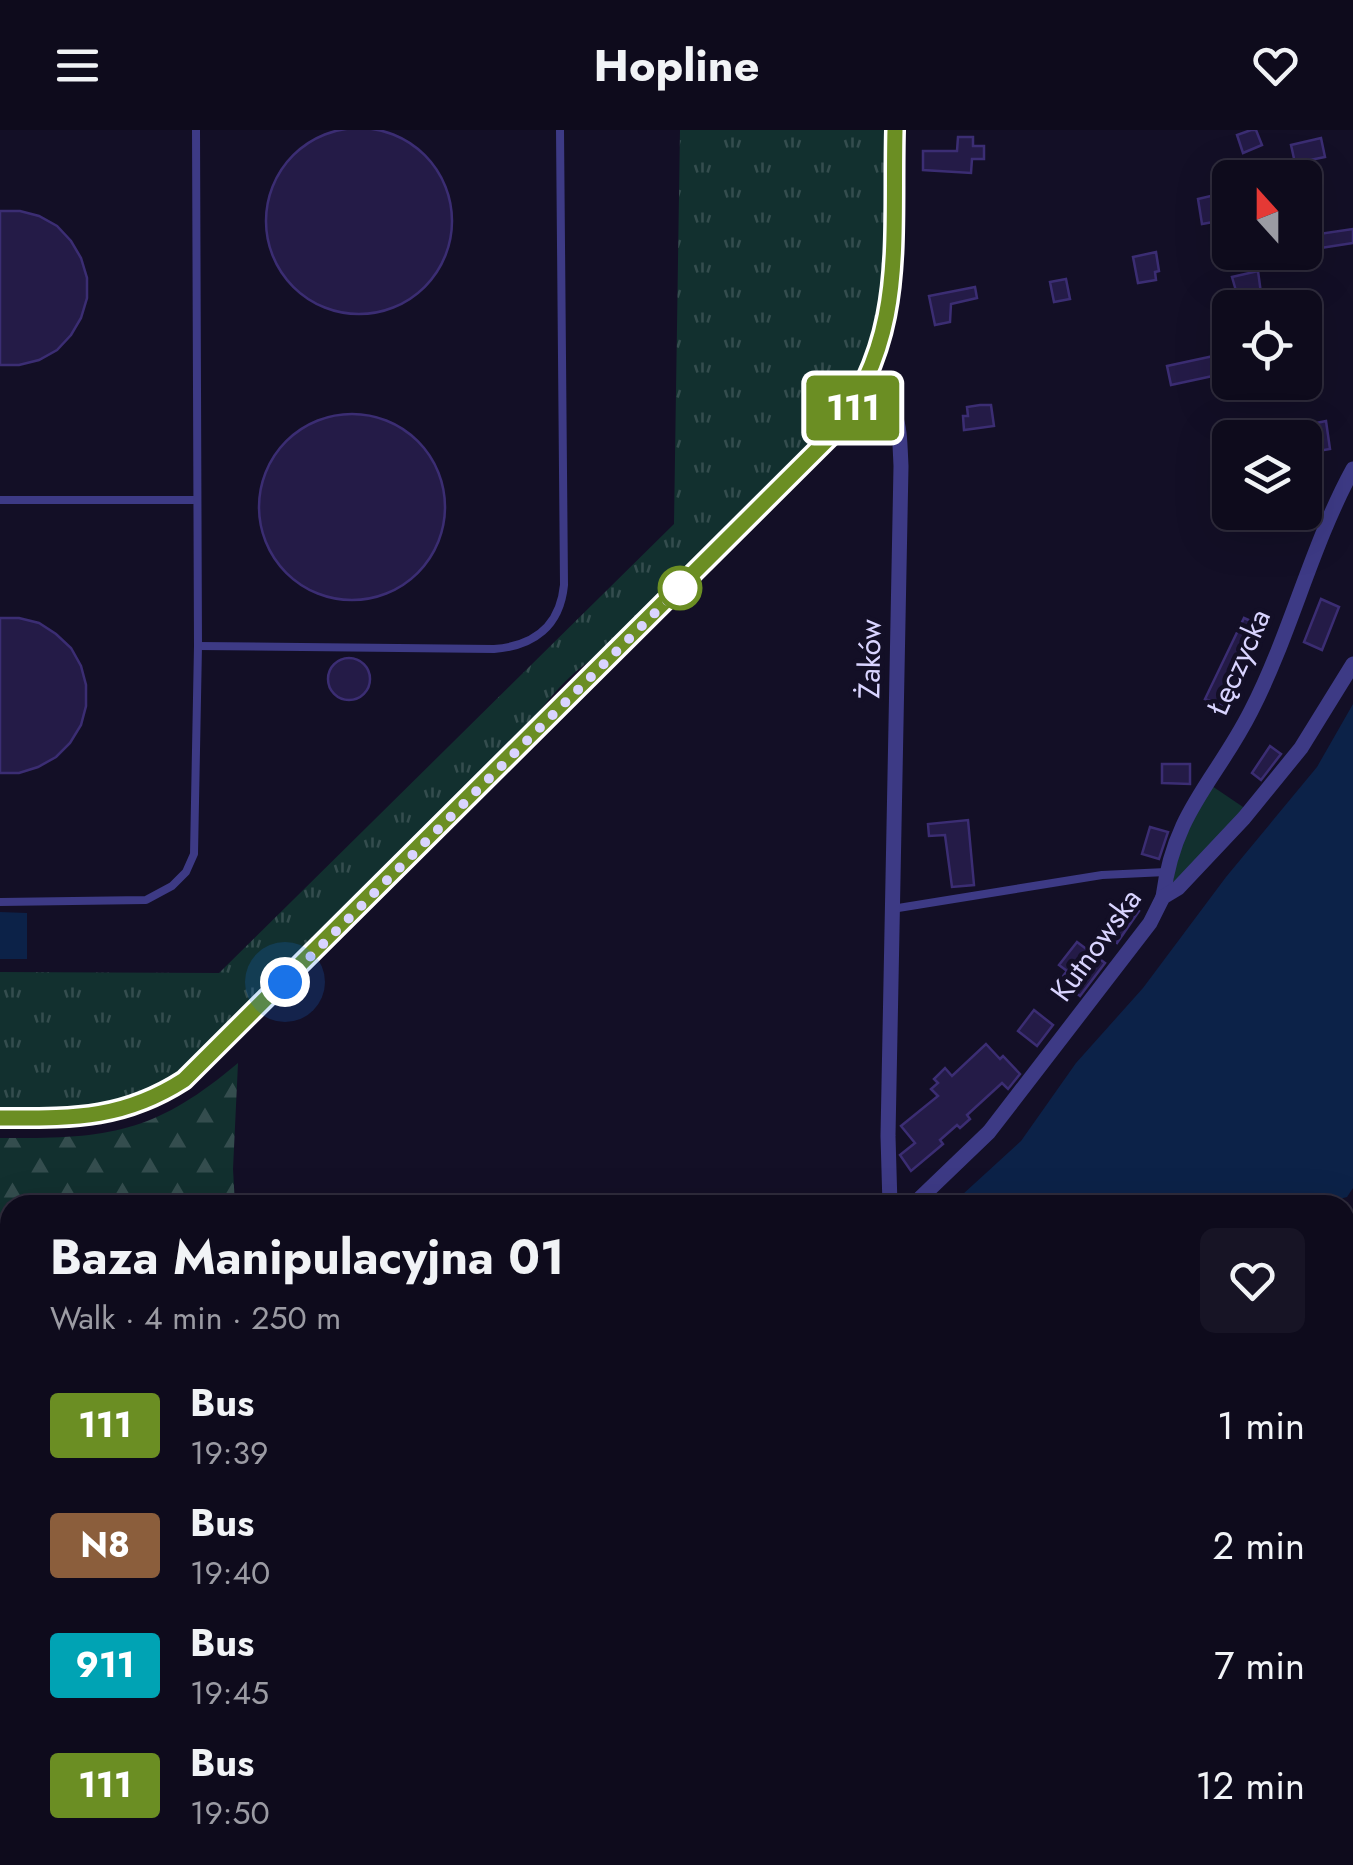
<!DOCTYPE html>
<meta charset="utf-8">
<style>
:root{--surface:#0e0b1c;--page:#171425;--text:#f1f3f6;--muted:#9b9ba3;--line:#2e2b3b}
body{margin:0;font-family:Jost,sans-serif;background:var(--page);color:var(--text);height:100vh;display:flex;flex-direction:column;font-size:38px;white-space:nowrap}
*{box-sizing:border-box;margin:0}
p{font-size:32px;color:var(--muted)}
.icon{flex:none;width:55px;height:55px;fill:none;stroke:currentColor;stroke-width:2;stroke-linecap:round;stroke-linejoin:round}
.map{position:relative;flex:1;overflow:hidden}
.panel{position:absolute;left:0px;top:1065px;width:1355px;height:670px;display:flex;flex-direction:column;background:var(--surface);border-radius:30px 30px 0 0;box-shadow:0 10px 40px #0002,0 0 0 2px var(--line)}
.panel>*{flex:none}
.badge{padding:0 20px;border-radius:8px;font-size:35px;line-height:65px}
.needle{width:65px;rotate:339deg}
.tools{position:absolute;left:1212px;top:30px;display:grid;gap:20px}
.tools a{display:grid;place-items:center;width:110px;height:110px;border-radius:15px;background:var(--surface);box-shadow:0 10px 40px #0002,0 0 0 2px var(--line);font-size:50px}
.you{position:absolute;width:50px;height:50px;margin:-25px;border:8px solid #fff;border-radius:50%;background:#1a73e8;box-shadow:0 0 0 15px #1a73e833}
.map>.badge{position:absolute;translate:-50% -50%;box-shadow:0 0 0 5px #fff}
.round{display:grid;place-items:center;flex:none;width:105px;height:105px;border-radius:15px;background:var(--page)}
.overview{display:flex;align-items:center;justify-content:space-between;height:170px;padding:0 50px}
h1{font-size:48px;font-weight:700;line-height:75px}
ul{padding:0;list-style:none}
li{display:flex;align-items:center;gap:30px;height:120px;padding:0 50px}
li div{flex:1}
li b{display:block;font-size:38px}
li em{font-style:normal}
li .badge{min-width:110px;font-weight:700;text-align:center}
header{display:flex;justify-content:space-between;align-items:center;height:130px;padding:0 50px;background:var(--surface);font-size:45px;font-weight:700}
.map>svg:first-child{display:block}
</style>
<header><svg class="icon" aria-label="menu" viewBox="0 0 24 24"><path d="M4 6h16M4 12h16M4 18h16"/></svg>Hopline<svg class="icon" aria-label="heart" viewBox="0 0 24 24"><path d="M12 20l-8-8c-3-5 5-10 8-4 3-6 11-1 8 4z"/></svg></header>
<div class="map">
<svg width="1353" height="1735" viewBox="0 0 1353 1735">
<defs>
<pattern id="grass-tufts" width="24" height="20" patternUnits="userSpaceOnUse" patternTransform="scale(2.5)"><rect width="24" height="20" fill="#12302f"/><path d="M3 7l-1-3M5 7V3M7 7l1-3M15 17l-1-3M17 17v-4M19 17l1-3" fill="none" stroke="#344d4e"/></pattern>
<pattern id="forest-firs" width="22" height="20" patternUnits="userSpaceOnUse" patternTransform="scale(2.5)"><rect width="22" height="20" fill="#12302f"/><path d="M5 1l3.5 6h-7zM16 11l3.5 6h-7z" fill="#344d4e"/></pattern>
</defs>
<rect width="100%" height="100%" fill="#130f26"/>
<!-- grass -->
<path fill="url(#grass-tufts)" d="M680 0H888C887 83 891 170 859 249 853 263 843 276 834 289L599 525C569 543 550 567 529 595L191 933C132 981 72 980 0 979V842L219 843 674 394Z"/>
<!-- forest -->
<path fill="url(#forest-firs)" d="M238 933 233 1039 235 1075H10V1342L0 1343V1008C107 1009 154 1004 238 933Z"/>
<!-- green -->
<polygon fill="#12302f" points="1212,656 1246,679 1172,754 1181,713"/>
<!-- water -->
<g fill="#0c2248">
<polygon points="1353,574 1353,1058 1347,1067 1316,1075 951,1075 1021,1011 1076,933 1143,858 1226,747 1317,637"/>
<polygon points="0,782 27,783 27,829 0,829"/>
<polygon points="0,1393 10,1393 10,1671 0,1673"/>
<polygon points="1187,1725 1306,1725 1310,1735 1185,1735"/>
</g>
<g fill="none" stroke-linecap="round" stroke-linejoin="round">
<!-- stream -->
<polyline stroke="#0c2248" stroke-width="5" points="1157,1735 1159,1731"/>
</g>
<!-- building -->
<g fill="#241b47" stroke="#3b2d73" stroke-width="2.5">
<circle cx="359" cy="91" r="93"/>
<polygon points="1251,0 1256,0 1262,15 1243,23 1237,5"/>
<polygon points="958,7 973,7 973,16 984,16 984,29 972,29 971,43 923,40 923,21 957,21"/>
<polygon points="1321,8 1325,27 1295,33 1291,15"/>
<polygon points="1215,65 1219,91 1202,94 1198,69"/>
<polygon points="0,81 20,81 39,86 57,96 71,111 81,128 87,148 87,168 81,188 71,205 57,220 39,230 19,235 0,235"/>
<polygon points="1353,99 1353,113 1314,119 1312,105"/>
<polygon points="1156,122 1159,141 1155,142 1156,150 1138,153 1133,127"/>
<polygon points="1258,141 1263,178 1241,178 1232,147"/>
<polygon points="1066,149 1070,169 1054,172 1050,152"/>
<polygon points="975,157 977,168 951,174 950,192 935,195 929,166"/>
<polygon points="1218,225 1222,244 1171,255 1167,236"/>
<polygon points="980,275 991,275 994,296 964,300 963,286 968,286 967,277"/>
<circle cx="352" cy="377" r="93"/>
<polygon points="1326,291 1330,319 1318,321 1318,315 1305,316 1305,308 1283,308 1282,300"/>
<polygon points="1321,469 1339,477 1322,520 1304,512"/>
<polygon points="0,488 19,488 39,493 56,504 71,518 81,536 86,555 86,576 81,595 70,613 56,627 38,637 19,643 0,643"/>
<polygon points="1244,488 1262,496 1227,578 1205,569"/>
<circle cx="349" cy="549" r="21"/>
<polygon points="1270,616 1281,624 1261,650 1252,643"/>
<polygon points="1162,634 1190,634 1190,654 1162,653"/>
<polygon points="968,690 974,755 952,757 945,705 929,706 928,694"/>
<polygon points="1150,697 1168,702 1159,729 1142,724"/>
<polygon points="1123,769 1139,781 1117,813 1100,802"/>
<polygon points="1077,812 1105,833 1080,866 1060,850 1067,841 1059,835"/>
<polygon points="1034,880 1053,895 1037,916 1018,901"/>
<polygon points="986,914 1000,929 1003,926 1020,944 1008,959 1002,953 967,985 970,989 960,998 957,995 940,1010 943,1014 911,1041 900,1025 915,1013 901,996 938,966 931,959 938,953 934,949 945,938 952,946"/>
</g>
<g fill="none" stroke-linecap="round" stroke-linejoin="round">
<!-- service -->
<g stroke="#3d3a85" stroke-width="8">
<polyline points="0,370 196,370"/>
<path d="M198 516 494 519C534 516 560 496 564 455L560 0"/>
<polyline points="0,772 146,770 172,756 186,742 194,724 198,516 196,0"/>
<polyline points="892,779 1102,745 1166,742"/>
<polyline points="0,1701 10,1699"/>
<polyline points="281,1725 283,1735"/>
</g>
<!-- minor -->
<g stroke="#3d3a85" stroke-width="15">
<path d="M867 251C901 278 899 295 901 336L888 1006 890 1075"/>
<path d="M1163 767C1174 681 1215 652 1251 581 1291 503 1311 416 1353 339"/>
<polyline points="913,1075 989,1002 1150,793 1163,767 1178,758 1244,688 1301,618 1353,534"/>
<polyline points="1345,1651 1353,1653"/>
</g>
<!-- tertiary -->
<path stroke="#3d3a85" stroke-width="18" d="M0 988C71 988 122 990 184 950L829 308C906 213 892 115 895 0"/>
</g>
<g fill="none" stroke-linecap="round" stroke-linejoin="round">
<defs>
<path id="line" d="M0 988C71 988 122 990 184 950L829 308C907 211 892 117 895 0"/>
</defs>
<!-- line casing -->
<use href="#line" stroke="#fff" stroke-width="22"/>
<!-- line -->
<use href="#line" stroke="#6b8e23" stroke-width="15"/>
<!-- walk -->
<polyline stroke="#d9d4ff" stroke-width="10" stroke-dasharray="0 18" points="285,852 680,458"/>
</g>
<!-- markers -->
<circle fill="#fff" stroke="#6b8e23" stroke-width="5" cx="680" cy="458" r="20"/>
<g text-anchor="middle" stroke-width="9" stroke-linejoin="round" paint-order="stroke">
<!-- street labels -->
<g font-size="30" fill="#d9d4ff" stroke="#130f26">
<text transform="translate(870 529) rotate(-89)" y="10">Żaków</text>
<text transform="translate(1239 532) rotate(-66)" y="10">Łęczycka</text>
<text transform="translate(1096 815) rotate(-54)" y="10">Kutnowska</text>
</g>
</g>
</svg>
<div class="tools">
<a><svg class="needle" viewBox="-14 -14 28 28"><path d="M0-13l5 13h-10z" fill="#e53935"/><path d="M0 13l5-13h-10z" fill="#9b9ba3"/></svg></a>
<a><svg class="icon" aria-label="locate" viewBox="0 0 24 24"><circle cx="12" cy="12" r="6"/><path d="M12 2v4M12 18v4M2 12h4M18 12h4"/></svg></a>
<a><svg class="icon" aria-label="layers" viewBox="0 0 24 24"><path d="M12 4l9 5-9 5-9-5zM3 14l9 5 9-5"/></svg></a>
</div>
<div class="you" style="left:285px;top:852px"></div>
<b class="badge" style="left:853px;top:278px;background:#6b8e23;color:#fff">111</b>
<section class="panel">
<div class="overview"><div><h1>Baza Manipulacyjna 01</h1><p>Walk · 4 min · 250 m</p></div><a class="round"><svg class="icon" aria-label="heart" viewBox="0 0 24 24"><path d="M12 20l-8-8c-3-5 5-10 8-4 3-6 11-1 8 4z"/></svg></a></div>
<ul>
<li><span class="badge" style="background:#6b8e23;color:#fff">111</span><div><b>Bus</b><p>19:39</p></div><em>1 min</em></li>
<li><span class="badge" style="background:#8b5e3c;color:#fff">N8</span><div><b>Bus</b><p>19:40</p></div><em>2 min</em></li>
<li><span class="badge" style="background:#00a3b4;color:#fff">911</span><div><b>Bus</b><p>19:45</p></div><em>7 min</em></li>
<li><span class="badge" style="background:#6b8e23;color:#fff">111</span><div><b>Bus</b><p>19:50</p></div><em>12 min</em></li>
</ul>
</section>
</div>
